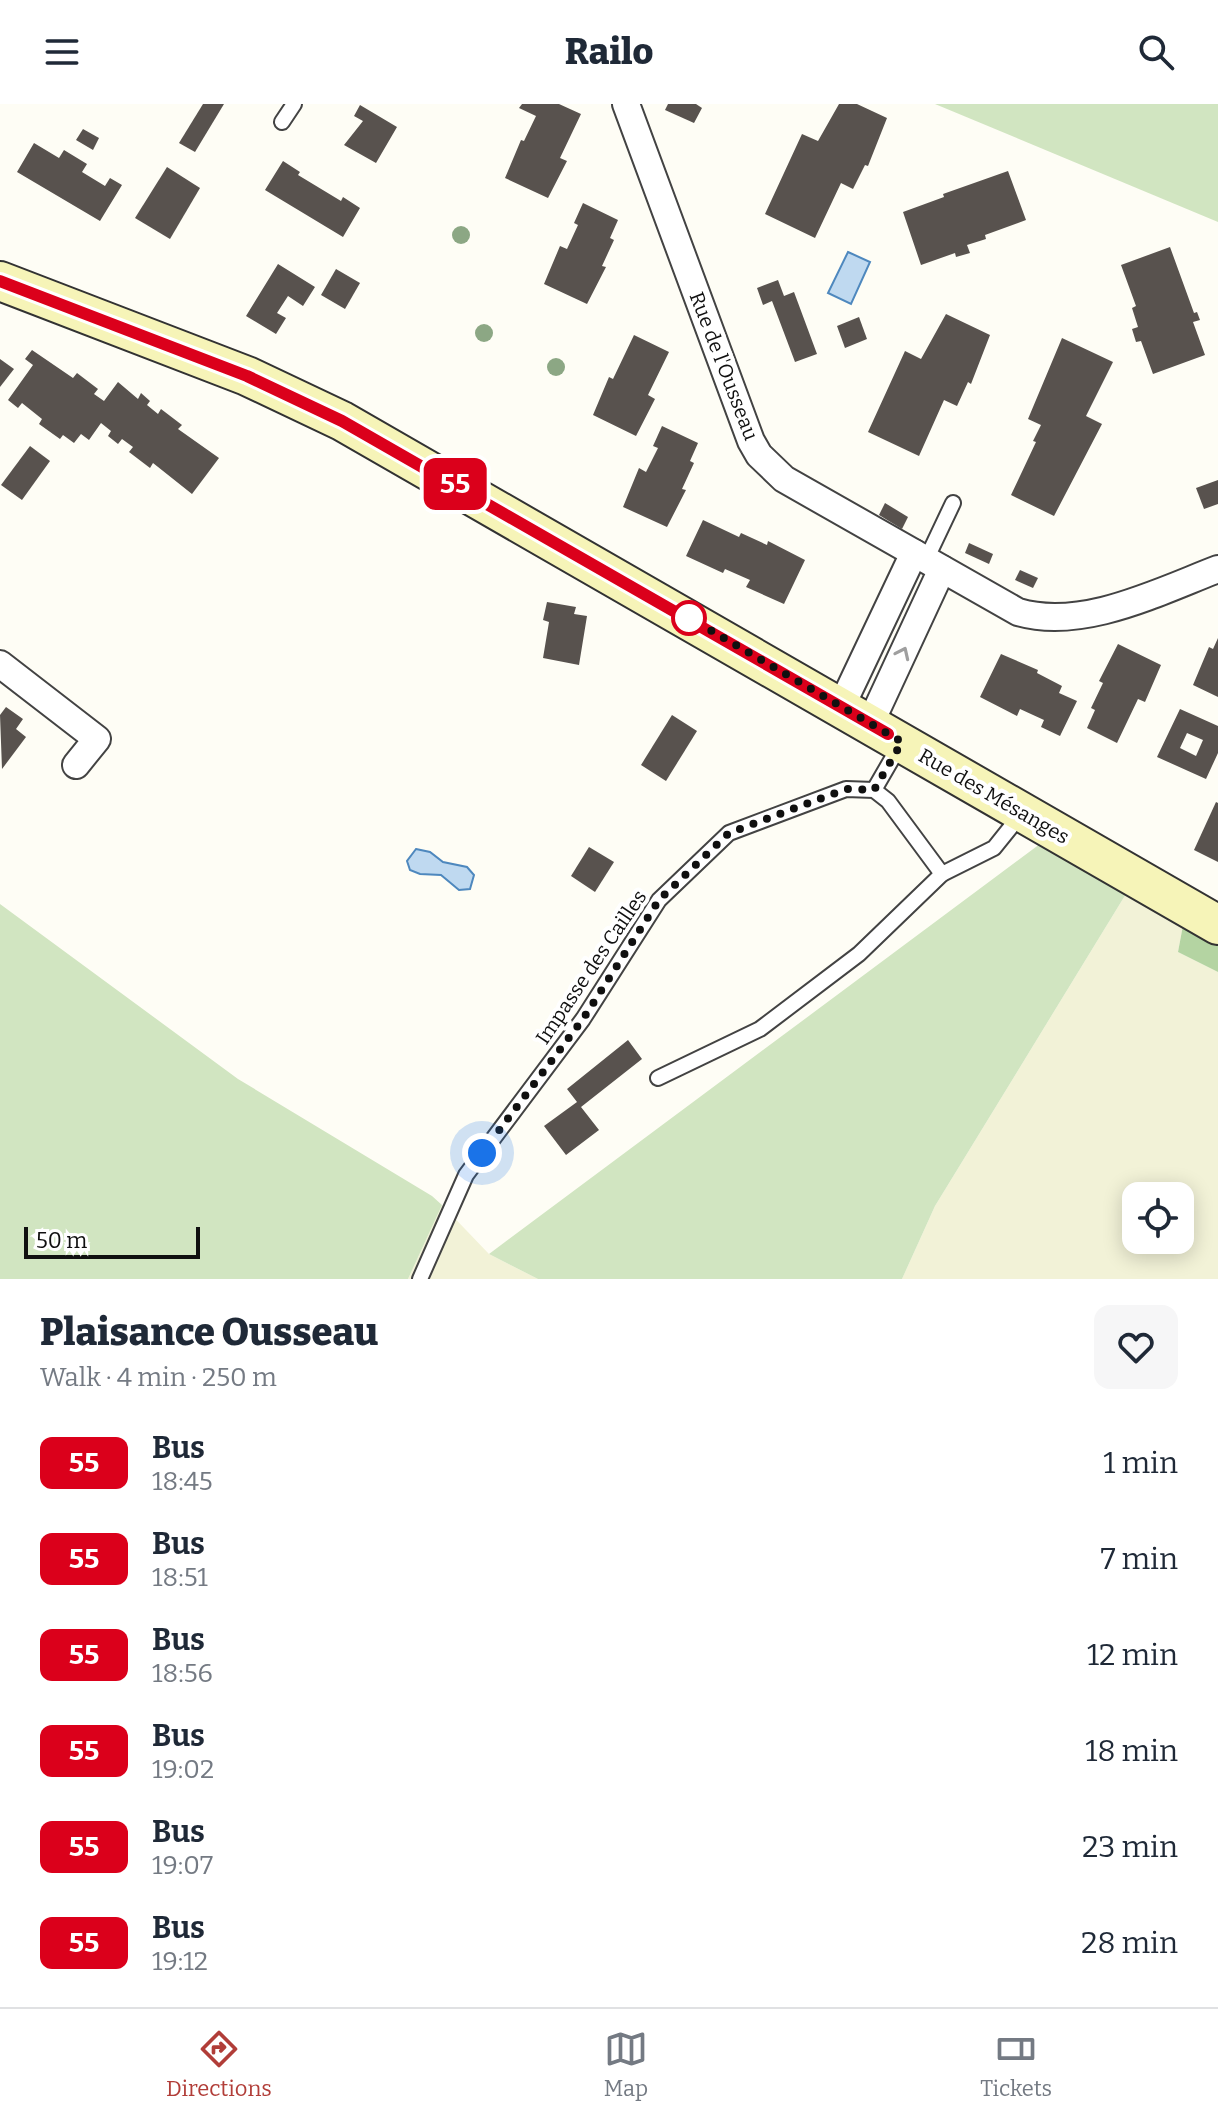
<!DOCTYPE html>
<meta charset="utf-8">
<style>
:root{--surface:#fff;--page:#f6f6f7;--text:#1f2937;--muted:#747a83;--line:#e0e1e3;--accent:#b13d38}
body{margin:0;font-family:Bitter,serif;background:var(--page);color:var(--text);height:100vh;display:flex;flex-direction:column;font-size:30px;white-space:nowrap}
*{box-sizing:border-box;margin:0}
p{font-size:26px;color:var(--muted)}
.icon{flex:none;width:44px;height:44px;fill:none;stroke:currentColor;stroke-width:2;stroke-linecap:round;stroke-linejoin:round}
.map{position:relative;height:1175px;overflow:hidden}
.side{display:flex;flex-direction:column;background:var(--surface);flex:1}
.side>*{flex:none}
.badge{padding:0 16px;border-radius:12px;font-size:28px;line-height:52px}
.fabs{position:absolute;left:1122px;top:1078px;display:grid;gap:16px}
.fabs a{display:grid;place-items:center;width:72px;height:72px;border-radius:16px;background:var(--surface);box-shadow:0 4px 20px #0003;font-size:40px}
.scale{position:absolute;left:24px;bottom:20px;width:176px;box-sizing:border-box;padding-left:8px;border:4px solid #101010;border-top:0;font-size:22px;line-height:28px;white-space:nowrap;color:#101010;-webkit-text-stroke:6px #fff;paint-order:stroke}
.you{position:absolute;width:40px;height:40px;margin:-20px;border:6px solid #fff;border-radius:50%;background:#1a73e8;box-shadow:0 0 0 12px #1a73e833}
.map>.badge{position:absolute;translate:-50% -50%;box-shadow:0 0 0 4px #fff}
.round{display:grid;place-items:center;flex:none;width:84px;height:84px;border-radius:16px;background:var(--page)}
.headline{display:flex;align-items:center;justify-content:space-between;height:136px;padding:0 40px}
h1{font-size:38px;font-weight:800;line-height:60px}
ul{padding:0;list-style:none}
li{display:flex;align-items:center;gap:24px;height:96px;padding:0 40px}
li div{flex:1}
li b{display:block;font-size:30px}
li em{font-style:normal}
li .badge{min-width:88px;font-weight:700;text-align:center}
header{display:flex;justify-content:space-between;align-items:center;height:104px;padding:0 40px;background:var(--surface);font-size:36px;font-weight:800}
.tab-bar{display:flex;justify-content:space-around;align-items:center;height:112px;border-top:2px solid var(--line);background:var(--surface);font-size:22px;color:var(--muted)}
.tab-bar a{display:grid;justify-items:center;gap:4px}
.tab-bar .current{color:var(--accent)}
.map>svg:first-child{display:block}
</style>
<header><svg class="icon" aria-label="menu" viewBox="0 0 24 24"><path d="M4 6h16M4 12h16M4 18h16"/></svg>Railo<svg class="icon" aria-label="search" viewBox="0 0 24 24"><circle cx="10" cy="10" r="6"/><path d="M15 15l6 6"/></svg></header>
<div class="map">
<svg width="1218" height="1175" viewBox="0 0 1218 1175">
<rect width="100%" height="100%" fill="#fefdf5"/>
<!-- farmland -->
<g fill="#f2f2d7" fill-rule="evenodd">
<path d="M1129 785 1184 816 1178 848 1218 868V1175H902L935 1102ZM1136 1092H1180V1136H1136Z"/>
<polygon points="442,1101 489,1150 538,1175 408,1175"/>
</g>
<!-- green -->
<g fill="#d1e5c1">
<polygon points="935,0 1218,0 1218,118"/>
<polygon points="1048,734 1129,785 935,1102 902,1175 538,1175 489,1150"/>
<polygon points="0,800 238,975 432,1092 442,1101 408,1175 0,1175"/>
</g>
<!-- forest -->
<polygon fill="#b4d4a2" points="1184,816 1218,835 1218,868 1178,848"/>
<!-- water -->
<g fill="#bfd9f0" stroke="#4e88be" stroke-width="2">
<polygon points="848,148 870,158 851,200 828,189"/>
<polygon points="416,745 430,748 443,758 467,763 474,771 470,785 459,786 441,771 420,770 410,766 407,757"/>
</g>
<!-- building -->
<g fill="#58524e" fill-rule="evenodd">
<polygon points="203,0 224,0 195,48 179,39"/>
<polygon points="522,0 559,0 581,10 560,54 567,57 548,94 505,74 521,36 524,37 536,12 519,4"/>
<polygon points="668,0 696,0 702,4 694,19 665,6"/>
<polygon points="839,0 857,0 887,14 868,62 865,61 853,85 841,79 815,134 765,110 802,30 818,37"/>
<polygon points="360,1 397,23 376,59 344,41 363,17 354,12"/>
<polygon points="83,25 99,34 93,46 76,36"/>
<polygon points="34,39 59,54 64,46 87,60 82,68 105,82 110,74 122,81 100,117 17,68"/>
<polygon points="283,57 300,68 298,71 341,97 343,93 360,104 343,133 265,86"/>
<polygon points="167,63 200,84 170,135 135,114"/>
<polygon points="1008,67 1026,116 985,131 986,135 967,141 970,149 956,153 955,149 921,161 903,108 944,93 943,90"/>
<polygon points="583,99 618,116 610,134 614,136 602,162 606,163 587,200 544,180 560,142 567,145 578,121 574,119"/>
<polygon points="1170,143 1194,209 1197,208 1200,216 1193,218 1205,251 1153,270 1141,237 1136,238 1132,225 1138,223 1132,204 1136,202 1121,161"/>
<polygon points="278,160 315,183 303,202 288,192 277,209 286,214 276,230 246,212"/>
<polygon points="336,165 360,179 345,205 321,191"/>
<polygon points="778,176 784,192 794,188 817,250 795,258 772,197 763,201 757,184"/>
<polygon points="946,210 990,231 971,280 968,278 957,302 944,296 919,352 868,328 905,247 921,255"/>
<polygon points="859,213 867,235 845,244 837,222"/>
<polygon points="634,231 669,248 648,291 655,295 636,332 593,311 609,273 613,275"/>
<polygon points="1062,234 1113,258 1086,312 1102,320 1054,412 1011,391 1036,338 1033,337 1041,321 1028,315"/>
<polygon points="32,246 73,274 77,269 98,285 94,290 104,297 118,278 138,295 141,289 150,297 147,301 158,310 161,305 182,321 178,325 219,354 192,390 153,359 150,364 129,348 133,343 122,335 118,340 108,332 111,327 101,319 89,336 81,330 74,339 63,331 60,335 39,320 42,315 22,299 18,304 8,296 33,261 25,255"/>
<polygon points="0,255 14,265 0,283"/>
<polygon points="662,322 698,339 690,357 694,359 682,385 686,386 667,423 623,403 639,364 646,368 658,344 653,342"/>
<polygon points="30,342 50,357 22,396 1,381"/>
<polygon points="1218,376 1218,400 1204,405 1196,384"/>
<polygon points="885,399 908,413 902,425 879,411"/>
<polygon points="703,416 739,433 741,429 767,441 768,437 805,456 784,500 746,483 750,476 725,465 723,469 686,452"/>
<polygon points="969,439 993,450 989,460 965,449"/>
<polygon points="1020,466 1038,474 1033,484 1015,476"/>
<polygon points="547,498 576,503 574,510 587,512 579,561 543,554 549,518 543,516"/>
<polygon points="1218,534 1218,593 1193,581 1209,543 1213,545"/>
<polygon points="1118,540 1161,561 1145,598 1138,595 1117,639 1087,624 1095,606 1091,604 1103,579 1099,577"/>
<polygon points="1001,550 1038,566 1037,569 1062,582 1059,589 1077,597 1060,632 1041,623 1044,616 1020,605 1017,612 980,593"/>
<polygon points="6,603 23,615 16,625 26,633 2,665 0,611"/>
<path d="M1180 605 1218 622V649L1206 675 1157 653ZM1187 629 1203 636 1196 652 1180 644Z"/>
<polygon points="672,611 697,627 666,677 641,661"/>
<polygon points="1216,698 1218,699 1218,758 1194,746"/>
<polygon points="589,743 614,758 595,788 571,772"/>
<polygon points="628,936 642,955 581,1003 599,1026 566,1051 544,1022 577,998 567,985"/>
</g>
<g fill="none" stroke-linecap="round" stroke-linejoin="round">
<defs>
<g id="lane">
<polyline points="282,18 294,0"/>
<polyline points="926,456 953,399"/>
<polyline points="874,686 900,641"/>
<polyline points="658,974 760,925 859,850 942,770 994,744 1022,709"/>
<polyline points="420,1175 466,1071 583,915 659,796 729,729 846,685 874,686 888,697 942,770"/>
</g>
<g id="street">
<path d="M626 0 751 337 759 351 784 375 1018 508C1082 527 1158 488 1218 465"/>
<polyline points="0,560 97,635 76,661"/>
<polyline points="841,603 914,449"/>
<polyline points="870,620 942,465"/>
</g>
<polyline id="secondary" points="0,177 247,272 342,317 1218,821"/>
</defs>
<!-- lane casing -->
<use href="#lane" stroke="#434343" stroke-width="18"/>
<!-- street casing -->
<use href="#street" stroke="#434343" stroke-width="30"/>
<!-- secondary casing -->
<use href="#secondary" stroke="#323232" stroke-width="42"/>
<!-- lane -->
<use href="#lane" stroke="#fff" stroke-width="14"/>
<!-- street -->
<use href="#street" stroke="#fff" stroke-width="26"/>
<!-- secondary -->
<use href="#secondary" stroke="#f6f4b8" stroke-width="38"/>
</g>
<!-- trees -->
<g fill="#8ca784">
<circle cx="461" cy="131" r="9"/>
<circle cx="484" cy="229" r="9"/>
<circle cx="556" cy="263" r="9"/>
</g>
<!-- one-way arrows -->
<defs><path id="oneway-chevron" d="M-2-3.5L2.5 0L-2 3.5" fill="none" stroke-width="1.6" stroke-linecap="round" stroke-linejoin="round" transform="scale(2)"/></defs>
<use stroke="#9f9f9f" href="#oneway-chevron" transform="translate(903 549) rotate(-65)"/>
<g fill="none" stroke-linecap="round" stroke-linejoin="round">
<defs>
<polyline id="line" points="0,177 247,272 342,317 888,630"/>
</defs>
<!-- line casing -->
<use href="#line" stroke="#fff" stroke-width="18"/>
<!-- line -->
<use href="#line" stroke="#db001b" stroke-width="12"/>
<!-- walk -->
<polyline stroke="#101010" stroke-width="8" stroke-dasharray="0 14.4" points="482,1049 583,915 659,796 729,729 846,685 874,686 902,638 686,512 689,514"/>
</g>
<!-- markers -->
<circle fill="#fff" stroke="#db001b" stroke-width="4" cx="689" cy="514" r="16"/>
<g text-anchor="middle" stroke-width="8" stroke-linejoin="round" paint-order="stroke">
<!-- street labels -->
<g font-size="20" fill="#101010" stroke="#fff">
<text transform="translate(724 262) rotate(69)" y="7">Rue de l'Ousseau</text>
<text transform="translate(994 692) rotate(30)" y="7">Rue des Mésanges</text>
<text transform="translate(591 863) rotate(-56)" y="7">Impasse des Cailles</text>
</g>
</g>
</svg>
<div class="fabs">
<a><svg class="icon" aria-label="locate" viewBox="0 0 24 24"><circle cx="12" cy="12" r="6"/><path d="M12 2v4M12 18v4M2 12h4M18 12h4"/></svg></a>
</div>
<div class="scale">50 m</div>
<div class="you" style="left:482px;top:1049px"></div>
<b class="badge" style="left:455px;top:380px;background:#db001b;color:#fff">55</b>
</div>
<section class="side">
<div class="headline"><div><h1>Plaisance Ousseau</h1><p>Walk · 4 min · 250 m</p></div><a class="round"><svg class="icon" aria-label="heart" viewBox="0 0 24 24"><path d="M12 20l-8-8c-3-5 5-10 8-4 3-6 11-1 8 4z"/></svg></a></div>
<ul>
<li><span class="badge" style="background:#db001b;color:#fff">55</span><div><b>Bus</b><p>18:45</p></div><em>1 min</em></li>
<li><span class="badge" style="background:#db001b;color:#fff">55</span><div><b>Bus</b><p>18:51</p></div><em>7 min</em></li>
<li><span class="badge" style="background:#db001b;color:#fff">55</span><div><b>Bus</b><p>18:56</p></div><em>12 min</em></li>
<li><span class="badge" style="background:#db001b;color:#fff">55</span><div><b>Bus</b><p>19:02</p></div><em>18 min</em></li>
<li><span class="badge" style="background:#db001b;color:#fff">55</span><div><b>Bus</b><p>19:07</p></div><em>23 min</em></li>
<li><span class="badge" style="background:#db001b;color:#fff">55</span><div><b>Bus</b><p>19:12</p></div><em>28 min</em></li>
</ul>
</section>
<nav class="tab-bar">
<a class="current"><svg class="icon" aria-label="directions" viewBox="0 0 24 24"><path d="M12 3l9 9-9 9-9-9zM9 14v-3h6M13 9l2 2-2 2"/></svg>Directions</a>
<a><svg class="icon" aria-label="map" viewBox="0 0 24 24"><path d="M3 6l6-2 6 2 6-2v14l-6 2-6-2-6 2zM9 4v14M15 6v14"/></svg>Map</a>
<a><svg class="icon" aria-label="tickets" viewBox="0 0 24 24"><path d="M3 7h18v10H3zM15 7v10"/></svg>Tickets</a>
</nav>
